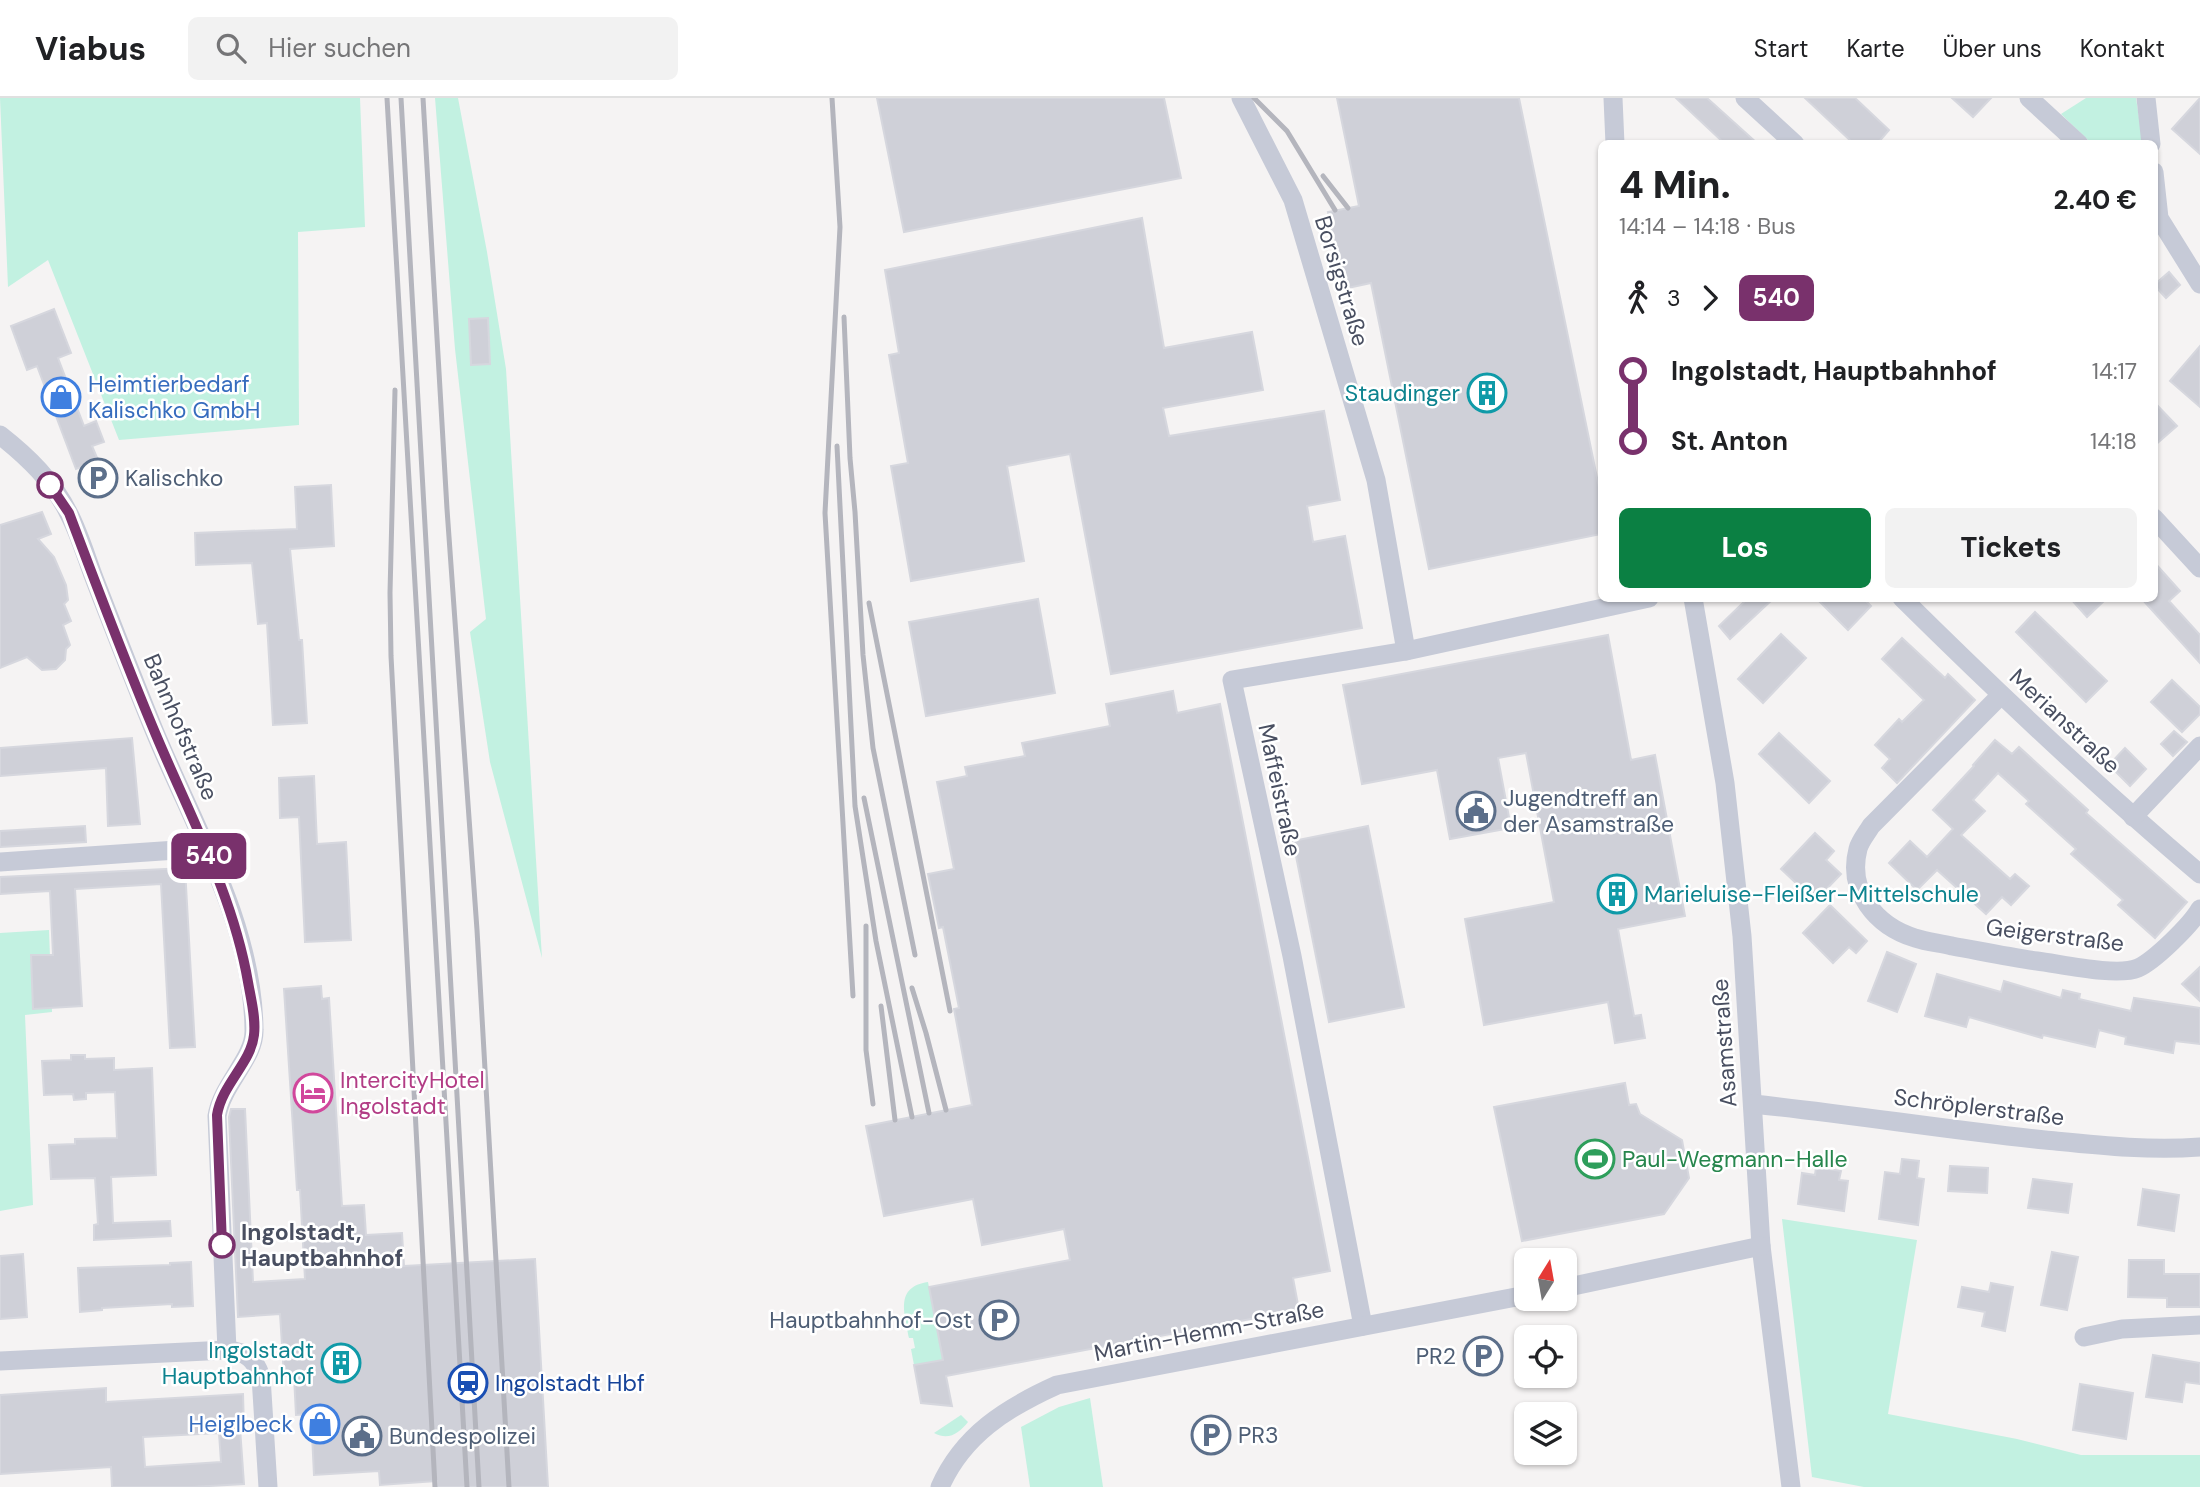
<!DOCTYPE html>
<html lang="de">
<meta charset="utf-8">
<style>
:root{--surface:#fff;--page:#f2f2f2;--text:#202124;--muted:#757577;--line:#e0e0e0;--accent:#0b8043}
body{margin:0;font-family:"DM Sans",sans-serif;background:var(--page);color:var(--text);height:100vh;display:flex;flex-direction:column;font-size:26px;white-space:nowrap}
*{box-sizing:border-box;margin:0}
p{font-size:23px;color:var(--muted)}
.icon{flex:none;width:38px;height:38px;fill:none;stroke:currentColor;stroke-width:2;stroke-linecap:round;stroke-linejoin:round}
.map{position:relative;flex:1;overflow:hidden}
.details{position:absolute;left:1598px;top:42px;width:560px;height:462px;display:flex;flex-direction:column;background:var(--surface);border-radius:10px;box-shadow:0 2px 5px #0004}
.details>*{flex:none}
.badge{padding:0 14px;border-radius:10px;font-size:24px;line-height:46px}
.needle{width:46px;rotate:11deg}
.controls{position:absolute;left:1514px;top:1150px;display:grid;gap:14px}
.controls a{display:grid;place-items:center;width:63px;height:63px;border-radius:10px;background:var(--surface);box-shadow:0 2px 5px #0004;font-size:35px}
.map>.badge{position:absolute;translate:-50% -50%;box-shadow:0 0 0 4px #fff}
.legs{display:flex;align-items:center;gap:10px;height:77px;padding:0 21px;font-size:23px}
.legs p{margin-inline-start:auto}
.head{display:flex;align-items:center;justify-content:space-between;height:119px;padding:0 21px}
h1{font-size:38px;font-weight:800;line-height:52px}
.action{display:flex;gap:14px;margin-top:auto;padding:14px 21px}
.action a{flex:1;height:80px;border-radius:10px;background:var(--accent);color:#fff;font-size:28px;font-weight:800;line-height:80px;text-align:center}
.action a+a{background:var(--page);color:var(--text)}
ul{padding:0 21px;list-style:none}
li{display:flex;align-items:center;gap:24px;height:70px;font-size:26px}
li i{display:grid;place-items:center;width:10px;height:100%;margin:0 9px;background:currentColor}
li i::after{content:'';width:18px;height:18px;margin:-9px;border:5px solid;border-radius:50%;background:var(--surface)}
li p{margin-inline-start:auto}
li:first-child i{background:linear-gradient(#0000 50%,currentColor 0)}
li:last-child i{background:linear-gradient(currentColor 50%,#0000 0)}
header{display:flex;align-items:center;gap:42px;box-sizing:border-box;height:98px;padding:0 35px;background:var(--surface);border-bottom:2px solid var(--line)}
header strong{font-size:33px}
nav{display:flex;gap:38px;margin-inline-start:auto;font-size:24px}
.search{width:490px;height:63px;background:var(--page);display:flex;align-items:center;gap:18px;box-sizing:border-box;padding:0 24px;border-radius:10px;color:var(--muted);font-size:26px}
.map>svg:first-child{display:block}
</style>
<header>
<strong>Viabus</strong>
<div class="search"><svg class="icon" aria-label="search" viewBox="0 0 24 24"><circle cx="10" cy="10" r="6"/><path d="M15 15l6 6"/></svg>Hier suchen</div>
<nav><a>Start</a><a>Karte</a><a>Über uns</a><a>Kontakt</a></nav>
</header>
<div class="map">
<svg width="2200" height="1389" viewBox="0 0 2200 1389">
<rect width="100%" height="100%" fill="#f5f3f3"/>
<!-- green -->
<g fill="#c2f1e1">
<polygon points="0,0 360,0 365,129 298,134 299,327 119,342 48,162 8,189"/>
<polygon points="435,0 458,0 487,154 506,271 542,860 490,664 470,534 486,521 455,251"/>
<polygon points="2086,0 2136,0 2143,45 2091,45 2061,16"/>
<polygon points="49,832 52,914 25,917 33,1107 0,1113 0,835"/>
<polygon points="1782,1121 1917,1142 1888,1316 2017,1341 2081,1357 2200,1357 2200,1389 1864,1389 1812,1379"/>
<path d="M928 1184 943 1262 914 1267 911 1251 915 1250 913 1240H909C905 1216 894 1189 928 1184Z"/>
<polygon points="1090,1300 1103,1389 1030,1389 1021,1329 1059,1309"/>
<path d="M961 1317 968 1324C959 1335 949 1343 934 1335Z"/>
</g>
<!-- building -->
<g fill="#cfd0d8" stroke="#d6d7de" stroke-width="2" fill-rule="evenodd">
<polygon points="877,0 1164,0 1181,80 904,134"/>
<polygon points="1337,0 1519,0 1601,399 1601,436 1429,471 1371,185 1343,191 1328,114 1359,108"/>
<polygon points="1676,0 1707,0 1758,46 1725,46"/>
<polygon points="1805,0 1855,0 1889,32 1877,46 1854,46"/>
<polygon points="1952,0 1991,0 1973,19"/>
<polygon points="2200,0 2200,56 2172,31"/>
<polygon points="1142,120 1164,250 1252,234 1263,292 1163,310 1169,338 1324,313 1340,402 1307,408 1313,444 1345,438 1362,530 1111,576 1070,356 1007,368 1024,463 911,483 891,368 908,365 889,257 899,255 885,172"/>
<polygon points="2169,174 2180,187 2166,200 2154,187"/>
<polygon points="54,211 71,255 58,260 84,328 96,323 104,344 92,348 98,362 76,371 37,268 27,272 11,228"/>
<polygon points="488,220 490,266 471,267 469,221"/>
<polygon points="2200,248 2200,309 2170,283"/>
<polygon points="2154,304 2177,328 2154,348"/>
<polygon points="331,387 334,448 290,451 299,542 302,542 307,625 273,627 267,525 258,526 252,465 196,467 195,435 297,431 295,389"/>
<polygon points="42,414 51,436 38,441 54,459 66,487 68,502 64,506 71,523 63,527 70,547 66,551 65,562 56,571 42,572 27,559 0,570 0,427"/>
<polygon points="2154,464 2180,493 2169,503 2200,537 2200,565 2141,500 2154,500"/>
<polygon points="1748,500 1774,500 1730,541 1719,528"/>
<polygon points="1816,500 1863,500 1871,508 1848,532"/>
<polygon points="2070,500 2107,500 2087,519"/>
<polygon points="1038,501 1055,595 926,618 909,524"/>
<polygon points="2035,514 2107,583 2086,604 2016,534"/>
<polygon points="1781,536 1806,560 1763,605 1738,581"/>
<polygon points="1608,537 1631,662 1655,657 1685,818 1618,831 1634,918 1641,917 1645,940 1615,945 1608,904 1484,927 1465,821 1554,804 1526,655 1498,660 1511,730 1450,741 1437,672 1362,686 1343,587"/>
<polygon points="1902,540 1945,580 1948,576 1975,602 1897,685 1882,670 1890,661 1875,647 1899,621 1902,624 1924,602 1882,561"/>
<polygon points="2172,582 2200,609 2200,616 2182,634 2151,604"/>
<polygon points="1173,593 1177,615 1220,606 1330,1173 1293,1180 1299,1212 946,1278 952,1308 921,1305 914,1267 943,1262 929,1189 1070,1162 1064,1131 982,1147 973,1101 884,1118 866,1028 972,1007 954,911 959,910 943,829 939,830 928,776 954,771 937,684 967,678 965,669 1025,658 1022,645 1110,628 1106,606"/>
<polygon points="2174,633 2187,644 2173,658 2161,646"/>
<polygon points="1779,635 1830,683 1809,705 1759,656"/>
<polygon points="132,640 140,726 108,728 106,670 0,678 0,650"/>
<polygon points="1995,642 2012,656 2019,649 2088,712 2086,715 2187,804 2155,840 2118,807 2123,802 2071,756 2076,751 2026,706 2029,703 1998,675 1973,702 1985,713 1961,737 2010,781 2015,776 2029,788 2011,807 2002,799 1986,816 1937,772 1917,792 1889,765 1910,743 1927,759 1953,731 1933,712 1974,668 1973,667"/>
<polygon points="2125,650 2146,671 2130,688 2109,667"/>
<polygon points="314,678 317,746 346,744 351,842 305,844 299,719 280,720 279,680"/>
<polygon points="85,728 86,744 0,749 0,733"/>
<polygon points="1368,728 1404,909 1329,924 1293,743"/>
<polygon points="1815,735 1834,753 1826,762 1841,776 1815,803 1781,771"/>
<polygon points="185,770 195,949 170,950 161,786 75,791 82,908 33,911 31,857 53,857 50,793 0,796 0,779"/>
<polygon points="1830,807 1867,843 1856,855 1849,849 1833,865 1803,835"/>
<polygon points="1887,854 1916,866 1897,914 1868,903"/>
<polygon points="2200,869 2200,903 2182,886"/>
<polygon points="1937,876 2001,894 2004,883 2061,900 2063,892 2080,896 2079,901 2131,913 2134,900 2200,910 2200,946 2175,943 2173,955 2125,946 2126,939 2099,932 2095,949 2043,937 2042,940 1969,919 1966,929 1925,918"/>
<polygon points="321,888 322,901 329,900 342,1108 364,1107 366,1137 402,1135 404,1168 535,1161 548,1389 437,1389 437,1383 380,1387 379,1373 314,1377 311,1316 296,1317 294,1278 284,1278 280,1216 238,1219 229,1019 231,1011 245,1011 253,1184 305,1181 300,1092 297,1092 284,891"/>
<polygon points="71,957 85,957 85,961 114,960 114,972 152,970 156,1077 111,1079 113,1125 170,1123 171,1138 94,1142 94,1127 98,1126 95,1080 51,1081 49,1047 75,1046 75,1041 117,1040 115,994 86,995 86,1001 74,1002 73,996 44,997 42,963 71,962"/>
<polygon points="1625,985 1629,1007 1636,1006 1640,1016 1682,1042 1689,1080 1664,1116 1522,1143 1494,1009"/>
<polygon points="1902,1061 1919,1063 1917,1080 1924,1081 1918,1127 1879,1121 1885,1074 1900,1076"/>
<polygon points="1950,1068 1988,1070 1987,1095 1948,1093"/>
<polygon points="1816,1069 1841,1073 1839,1082 1848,1083 1844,1113 1798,1106 1802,1075 1815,1077"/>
<polygon points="2033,1081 2072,1086 2068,1115 2028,1110"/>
<polygon points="2143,1091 2179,1097 2174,1133 2138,1127"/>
<polygon points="2052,1154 2078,1159 2067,1212 2041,1207"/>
<polygon points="23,1156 27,1219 0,1221 0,1158"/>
<polygon points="2129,1162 2164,1162 2164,1176 2200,1176 2200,1209 2167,1209 2167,1200 2128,1199"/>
<polygon points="191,1164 193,1208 172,1209 172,1206 102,1210 102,1212 80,1214 78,1170 170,1167 170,1165"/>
<polygon points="1991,1185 2013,1189 2005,1233 1982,1228 1985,1214 1958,1209 1962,1189 1989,1194"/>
<polygon points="2153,1257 2200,1265 2200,1286 2185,1284 2182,1304 2146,1299"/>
<polygon points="2080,1286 2133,1295 2126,1341 2073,1332"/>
<path d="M106 1290V1304L243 1296 244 1330H240L244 1386 192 1389H112L111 1369 0 1376V1297ZM219 1335 221 1364 145 1369 143 1339Z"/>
</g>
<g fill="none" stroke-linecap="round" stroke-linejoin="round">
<!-- minor -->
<g stroke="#c6cad7" stroke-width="19">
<polyline points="1241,0 1293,102 1376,382 1406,553"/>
<polyline points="1613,0 1615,46"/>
<polyline points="1745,0 1795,46"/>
<polyline points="2029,0 2079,46"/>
<polyline points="2146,0 2151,46"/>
<polyline points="2154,74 2159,120 2200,186"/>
<path d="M0 337C28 359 53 383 69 416 80 437 87 462 96 485 115 534 134 583 154 632 193 727 253 826 254 932 255 960 222 986 217 1018L227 1252"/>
<polyline points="2154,420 2200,470"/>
<polyline points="1693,500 1725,685 1742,838 1761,1148 1791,1389"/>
<path d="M1902 500C1998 595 2096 688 2200 776"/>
<path d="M2001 597 1871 728C1867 735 1860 743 1858 751 1847 793 1876 828 1915 840 1927 844 1940 845 1952 848 1980 853 2008 859 2037 863 2061 866 2117 879 2138 870 2154 863 2191 827 2200 811"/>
<polyline points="2133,719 2200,648"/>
<polyline points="0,764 206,750"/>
<path d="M1753 1006C1850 1016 1947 1032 2045 1042 2096 1047 2148 1053 2200 1049"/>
<polyline points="1564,1190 1761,1148"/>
<polyline points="1363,1228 1292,858 1232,582 1406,553 1649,500"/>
<polyline points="2084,1239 2122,1231 2200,1227"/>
<path d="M0 1263 227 1252C247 1254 255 1261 261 1279L268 1389"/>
<path d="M940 1389C963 1337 1006 1310 1057 1287L1526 1197"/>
</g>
<!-- rail -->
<g stroke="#b4b5bd" stroke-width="5">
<polyline points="387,0 467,1389"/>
<polyline points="401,0 479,1389"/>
<polyline points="423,0 447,411 477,832 509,1389"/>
<polyline points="832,0 840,129 825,415 853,898"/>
<polyline points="1254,0 1287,33 1335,112"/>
<polyline points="1323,78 1348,110"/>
<polyline points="844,219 850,360 855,414 863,557 873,650 915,857"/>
<polyline points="395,292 390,495 391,558 435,1389"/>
<polyline points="837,348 855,708 876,843 912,1019"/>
<polyline points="869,505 950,913"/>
<polyline points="864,700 929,1015"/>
<polyline points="866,828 866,952 873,1006"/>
<polyline points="912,890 926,935 946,1012"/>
<polyline points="881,908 895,1022"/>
</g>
</g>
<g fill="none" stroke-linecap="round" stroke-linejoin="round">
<defs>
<path id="line-1" d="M50 387 69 415C97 489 125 564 156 637 190 718 233 797 248 884 251 901 256 920 254 937 251 965 222 986 217 1017L222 1147"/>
</defs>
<!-- line-1 casing -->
<use href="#line-1" stroke="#fff" stroke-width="16"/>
<!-- line-1 -->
<use href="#line-1" stroke="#79316c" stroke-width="10"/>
</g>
<!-- icons -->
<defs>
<symbol id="building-ring" viewBox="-11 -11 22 22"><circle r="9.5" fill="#fff" stroke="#0f9aa8" stroke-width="1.5"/><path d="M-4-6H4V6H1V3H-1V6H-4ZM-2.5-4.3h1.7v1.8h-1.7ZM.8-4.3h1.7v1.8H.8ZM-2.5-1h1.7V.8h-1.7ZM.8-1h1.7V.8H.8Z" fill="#0f9aa8"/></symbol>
<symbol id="shop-ring" viewBox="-11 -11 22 22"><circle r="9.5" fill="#fff" stroke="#3f7fe0" stroke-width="1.5"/><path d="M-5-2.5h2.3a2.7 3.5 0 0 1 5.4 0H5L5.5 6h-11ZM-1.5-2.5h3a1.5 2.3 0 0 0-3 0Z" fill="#3f7fe0"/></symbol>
<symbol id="parking-ring" viewBox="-11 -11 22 22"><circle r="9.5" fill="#fff" stroke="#5c6f8a" stroke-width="1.5"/><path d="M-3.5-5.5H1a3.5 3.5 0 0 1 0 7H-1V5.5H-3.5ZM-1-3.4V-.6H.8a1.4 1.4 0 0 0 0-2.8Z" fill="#5c6f8a"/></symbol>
<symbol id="civic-ring" viewBox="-11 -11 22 22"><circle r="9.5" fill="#fff" stroke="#5c6f8a" stroke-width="1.5"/><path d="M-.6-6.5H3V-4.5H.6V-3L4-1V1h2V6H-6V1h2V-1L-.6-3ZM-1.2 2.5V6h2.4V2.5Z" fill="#5c6f8a"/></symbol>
<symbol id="hotel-ring" viewBox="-11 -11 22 22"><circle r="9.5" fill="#fff" stroke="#d1479c" stroke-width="1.5"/><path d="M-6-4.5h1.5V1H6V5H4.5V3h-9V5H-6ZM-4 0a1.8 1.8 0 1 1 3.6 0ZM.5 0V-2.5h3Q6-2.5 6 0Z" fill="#d1479c"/></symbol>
<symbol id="stadium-ring" viewBox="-11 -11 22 22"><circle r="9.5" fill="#fff" stroke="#2e9e5b" stroke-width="1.5"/><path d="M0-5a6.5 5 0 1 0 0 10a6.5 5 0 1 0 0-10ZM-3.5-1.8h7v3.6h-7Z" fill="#2e9e5b"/></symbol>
<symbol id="station-ring" viewBox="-11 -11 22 22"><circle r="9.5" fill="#fff" stroke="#1a4fb4" stroke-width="1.5"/><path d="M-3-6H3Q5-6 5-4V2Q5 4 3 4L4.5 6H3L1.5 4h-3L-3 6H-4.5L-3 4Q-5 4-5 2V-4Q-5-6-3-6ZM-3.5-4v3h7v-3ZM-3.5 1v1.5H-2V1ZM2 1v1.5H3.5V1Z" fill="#1a4fb4"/></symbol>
</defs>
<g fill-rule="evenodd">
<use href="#building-ring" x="1465" y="273" width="44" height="44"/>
<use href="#shop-ring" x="39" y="277" width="44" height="44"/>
<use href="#parking-ring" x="76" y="358" width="44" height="44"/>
<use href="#civic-ring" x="1454" y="691" width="44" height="44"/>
<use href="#building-ring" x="1595" y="774" width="44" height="44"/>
<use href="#hotel-ring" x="291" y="973" width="44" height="44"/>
<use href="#stadium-ring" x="1573" y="1039" width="44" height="44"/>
<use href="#parking-ring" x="977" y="1200" width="44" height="44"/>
<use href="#parking-ring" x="1461" y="1236" width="44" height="44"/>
<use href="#building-ring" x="319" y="1243" width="44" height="44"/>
<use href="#station-ring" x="446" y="1263" width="44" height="44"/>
<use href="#shop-ring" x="298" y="1304" width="44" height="44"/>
<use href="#parking-ring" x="1189" y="1315" width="44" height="44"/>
<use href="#civic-ring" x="340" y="1316" width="44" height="44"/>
</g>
<!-- markers -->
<g fill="#fff" stroke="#79316c" stroke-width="3.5">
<circle cx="50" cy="387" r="12"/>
<circle cx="222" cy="1147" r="12"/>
</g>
<g text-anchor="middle" stroke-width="5" stroke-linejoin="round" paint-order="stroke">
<!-- street labels -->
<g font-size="23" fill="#494f61" stroke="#fff">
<text transform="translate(1342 183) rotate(73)" y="8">Borsigstraße</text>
<text transform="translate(2065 623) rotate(43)" y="8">Merianstraße</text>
<text transform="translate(181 629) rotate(67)" y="8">Bahnhofstraße</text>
<text transform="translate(1280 692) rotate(78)" y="8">Maffeistraße</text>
<text transform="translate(2055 837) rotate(7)" y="8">Geigerstraße</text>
<text transform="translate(1724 945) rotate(-94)" y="8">Asamstraße</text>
<text transform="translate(1979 1009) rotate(7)" y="8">Schröplerstraße</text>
<text transform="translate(1209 1233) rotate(-11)" y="8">Martin-Hemm-Straße</text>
</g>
<!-- shop labels -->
<g font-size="23" fill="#366cbe" stroke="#fff" text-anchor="start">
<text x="88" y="294">Heimtierbedarf<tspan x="88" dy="26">Kalischko GmbH</tspan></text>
<text x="293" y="1334" text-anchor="end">Heiglbeck</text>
</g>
<!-- culture labels -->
<g font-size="23" fill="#0d838f" stroke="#fff" text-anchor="end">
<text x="1460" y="303">Staudinger</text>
<text x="1644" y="804" text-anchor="start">Marieluise-Fleißer-Mittelschule</text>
<text x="314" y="1260">Ingolstadt<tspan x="314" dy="26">Hauptbahnhof</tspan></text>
</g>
<!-- service labels -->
<g font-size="23" fill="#4e5e75" stroke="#fff" text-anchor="start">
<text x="125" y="388">Kalischko</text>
<text x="1503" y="708">Jugendtreff an<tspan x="1503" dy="26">der Asamstraße</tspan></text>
<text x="972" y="1230" text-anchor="end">Hauptbahnhof-Ost</text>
<text x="1456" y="1266" text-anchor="end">PR2</text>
<text x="1238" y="1345">PR3</text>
<text x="389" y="1346">Bundespolizei</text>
</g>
<!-- hotel labels -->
<g font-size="23" fill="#b23c85" stroke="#fff" text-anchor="start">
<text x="340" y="990">IntercityHotel<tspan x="340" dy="26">Ingolstadt</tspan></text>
</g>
<!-- leisure labels -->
<g font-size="23" fill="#27864d" stroke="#fff" text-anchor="start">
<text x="1622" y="1069">Paul-Wegmann-Halle</text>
</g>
<!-- stop labels -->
<g font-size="23" font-weight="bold" fill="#494f61" stroke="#fff" text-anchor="start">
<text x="241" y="1142">Ingolstadt,<tspan x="241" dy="26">Hauptbahnhof</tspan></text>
</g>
<!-- transit labels -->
<g font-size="23" fill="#164399" stroke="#fff" text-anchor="start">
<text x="495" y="1293">Ingolstadt Hbf</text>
</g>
</g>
</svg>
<div class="controls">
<a><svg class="needle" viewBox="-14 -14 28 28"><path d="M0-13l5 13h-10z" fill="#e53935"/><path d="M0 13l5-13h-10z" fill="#757577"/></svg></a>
<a><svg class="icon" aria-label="locate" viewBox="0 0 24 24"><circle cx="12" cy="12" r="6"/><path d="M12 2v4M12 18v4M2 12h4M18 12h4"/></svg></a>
<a><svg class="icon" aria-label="layers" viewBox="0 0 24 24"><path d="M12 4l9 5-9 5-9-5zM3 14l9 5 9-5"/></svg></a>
</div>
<b class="badge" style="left:209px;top:758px;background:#79316c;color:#fff">540</b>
<section class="details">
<div class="head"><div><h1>4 Min.</h1><p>14:14 – 14:18 · Bus</p></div><b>2.40 €</b></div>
<div class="legs"><svg class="icon" aria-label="walk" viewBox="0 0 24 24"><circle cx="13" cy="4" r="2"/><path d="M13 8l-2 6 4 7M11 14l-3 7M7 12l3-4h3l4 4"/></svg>3<svg class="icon" aria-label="forward" viewBox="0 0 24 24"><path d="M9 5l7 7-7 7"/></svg><b class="badge" style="background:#79316c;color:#fff">540</b></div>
<ul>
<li><i style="color:#79316c"></i><b>Ingolstadt, Hauptbahnhof</b><p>14:17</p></li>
<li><i style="color:#79316c"></i><b>St. Anton</b><p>14:18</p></li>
</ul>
<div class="action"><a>Los</a><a>Tickets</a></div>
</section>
</div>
